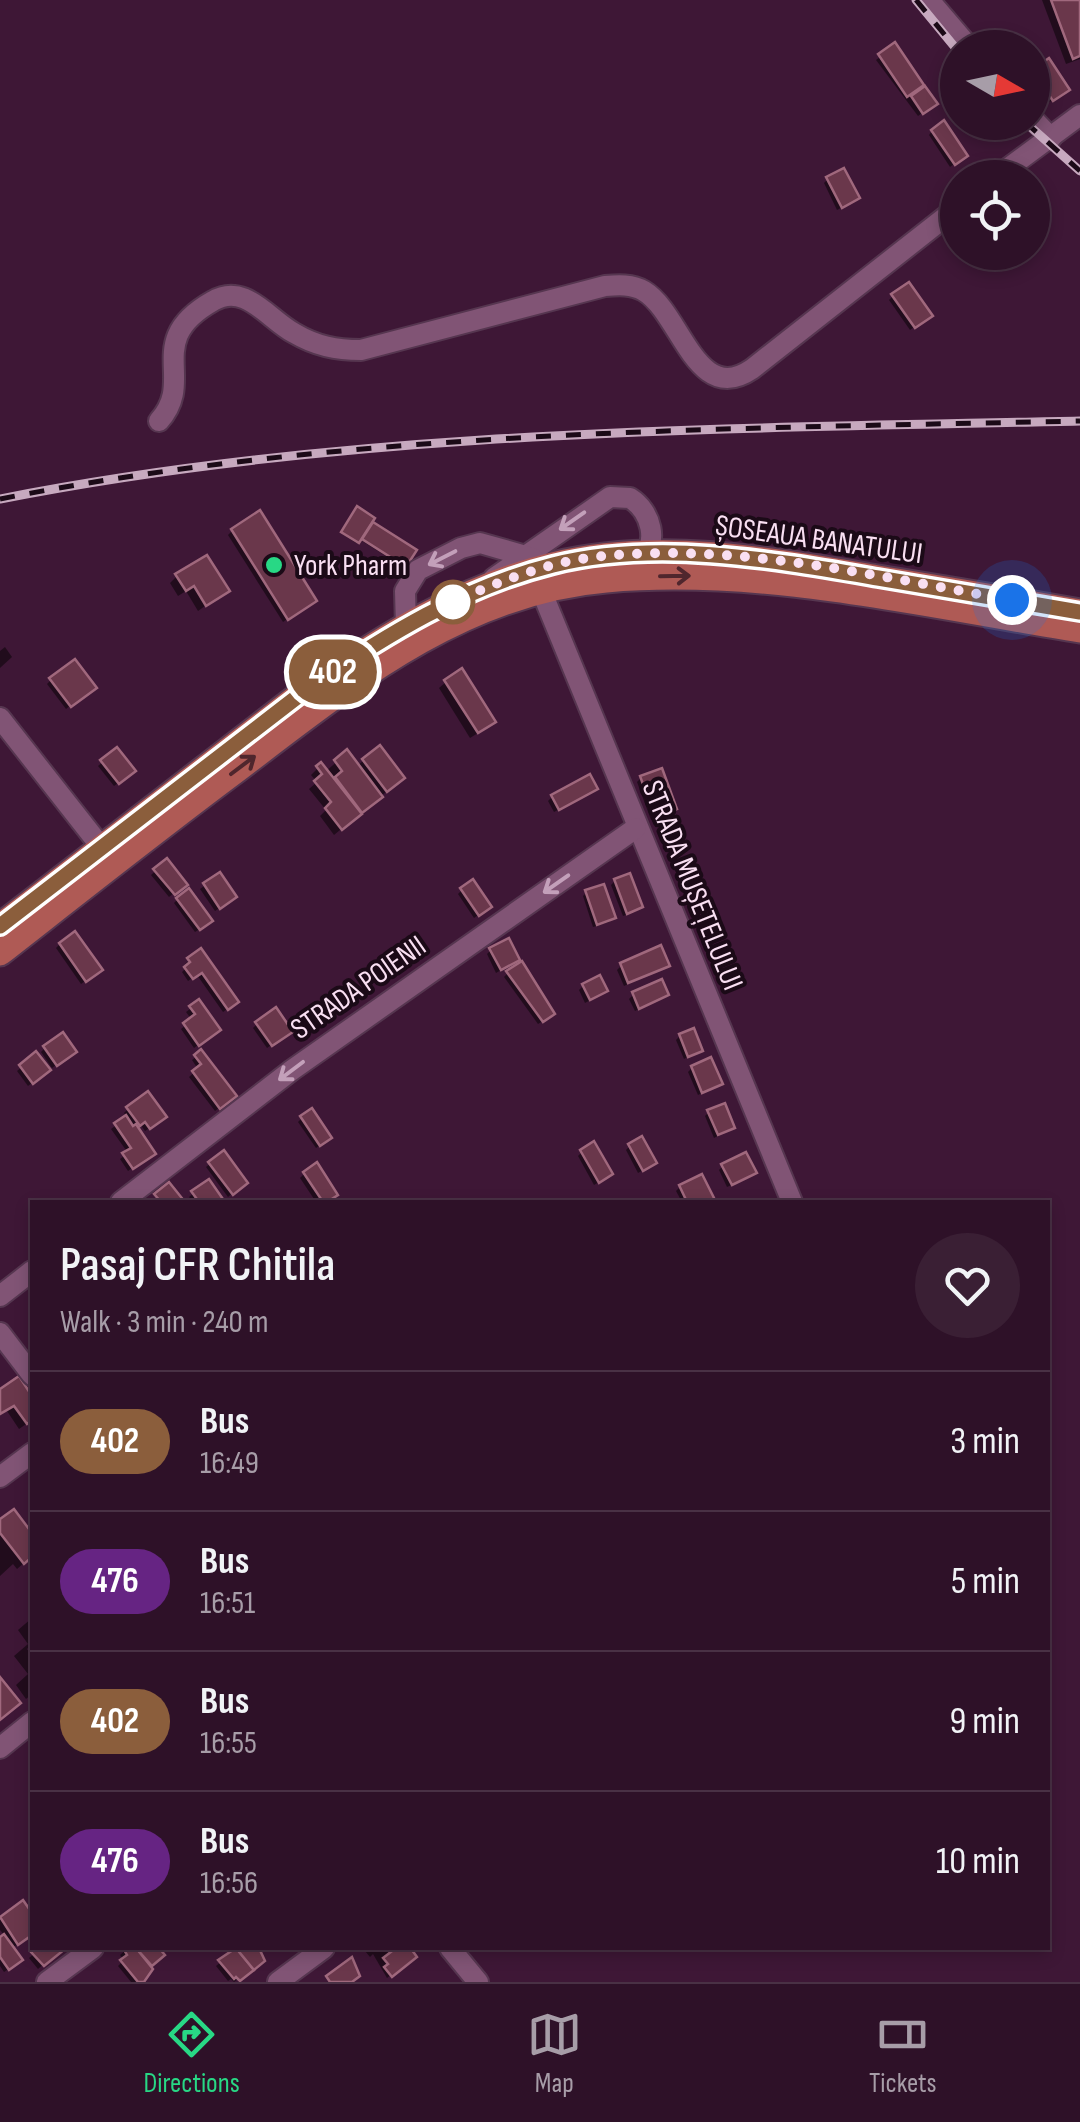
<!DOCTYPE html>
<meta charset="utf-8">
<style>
:root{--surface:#2e1128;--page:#3a1f34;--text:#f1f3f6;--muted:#a79da8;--line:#493145;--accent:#28d885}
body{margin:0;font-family:"Sofia Sans Condensed",sans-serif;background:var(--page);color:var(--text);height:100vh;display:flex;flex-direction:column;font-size:38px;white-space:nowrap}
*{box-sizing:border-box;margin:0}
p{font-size:32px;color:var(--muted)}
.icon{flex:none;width:55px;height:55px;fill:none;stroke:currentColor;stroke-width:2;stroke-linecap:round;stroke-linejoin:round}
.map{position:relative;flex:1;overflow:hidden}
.sheet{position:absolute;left:30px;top:1200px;width:1020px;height:750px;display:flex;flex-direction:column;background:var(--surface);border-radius:0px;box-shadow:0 5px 15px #0003,0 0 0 2px var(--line)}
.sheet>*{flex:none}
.badge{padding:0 20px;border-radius:32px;font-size:35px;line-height:65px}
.needle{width:65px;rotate:99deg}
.fabs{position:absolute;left:940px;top:30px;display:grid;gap:20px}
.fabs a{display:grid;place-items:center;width:110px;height:110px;border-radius:50%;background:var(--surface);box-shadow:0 5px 15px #0003,0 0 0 2px var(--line);font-size:50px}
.you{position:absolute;width:50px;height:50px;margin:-25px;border:8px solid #fff;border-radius:50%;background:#1a73e8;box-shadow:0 0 0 15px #1a73e833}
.map>.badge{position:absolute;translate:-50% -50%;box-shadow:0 0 0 5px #fff}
.round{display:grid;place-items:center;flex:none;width:105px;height:105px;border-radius:52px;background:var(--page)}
.overview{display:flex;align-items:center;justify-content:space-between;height:170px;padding:0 30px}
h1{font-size:48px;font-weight:600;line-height:75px}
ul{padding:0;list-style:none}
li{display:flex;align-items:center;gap:30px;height:140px;padding:0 30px;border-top:2px solid var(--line)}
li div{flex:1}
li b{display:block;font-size:38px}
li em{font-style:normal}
li .badge{min-width:110px;font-weight:700;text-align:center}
.dock{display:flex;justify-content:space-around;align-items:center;height:140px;border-top:2px solid var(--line);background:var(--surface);font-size:28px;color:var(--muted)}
.dock a{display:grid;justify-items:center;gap:5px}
.dock .active{color:var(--accent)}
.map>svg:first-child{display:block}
</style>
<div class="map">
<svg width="1080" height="1982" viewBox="0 0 1080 1982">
<rect width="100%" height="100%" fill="#3e1736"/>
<!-- shadow -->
<g fill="#0007">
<polygon points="1042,0 1080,0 1080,59 1066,64"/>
<polygon points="895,46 935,104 918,116 876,60"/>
<polygon points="1048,62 1063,94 1048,103 1032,80 1032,73"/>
<polygon points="932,131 961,159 950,167 929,135"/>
<polygon points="828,179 853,202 837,210 824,183"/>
<polygon points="893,296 925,319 910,330 889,300"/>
<polygon points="357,510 369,522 413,550 403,567 359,539 356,543 342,534"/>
<polygon points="232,531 310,604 283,622 228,535"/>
<polygon points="177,576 226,591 198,611 186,591 178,596 170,583"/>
<polygon points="5,647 12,657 0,668 0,651"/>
<polygon points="51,680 89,691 66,709 47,684"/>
<polygon points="446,682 486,728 470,738 439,688"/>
<polygon points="117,750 129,775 114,786 98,766"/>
<polygon points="347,753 357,766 363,761 398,782 334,835 320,816 326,810 309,789 317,782 311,775 320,766 325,772"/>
<polygon points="641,778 674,808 670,812 651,820 637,782"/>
<polygon points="591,792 554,812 548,801 552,797"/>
<polygon points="166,862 184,885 169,897 151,875"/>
<polygon points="219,875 230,901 215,911 200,889"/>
<polygon points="615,881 640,907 636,911 623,916 611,885"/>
<polygon points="462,890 485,910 474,918 458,894"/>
<polygon points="587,892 613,918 609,922 593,927 583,896"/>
<polygon points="178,899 206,925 195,932 174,903"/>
<polygon points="60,944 95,974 81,984 56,948"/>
<polygon points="491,950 513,963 496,973 487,954"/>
<polygon points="200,952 232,1006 223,1012 197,975 188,981 182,972 187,967 185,964"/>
<polygon points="667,965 624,986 617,970 621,966"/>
<polygon points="508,973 548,1018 538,1024 504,977"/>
<polygon points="583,986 601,994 585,1003 579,990"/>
<polygon points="633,995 666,995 635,1011 629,999"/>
<polygon points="198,1003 214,1033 194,1048 181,1029 192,1020 186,1012"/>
<polygon points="257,1024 286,1035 267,1048 253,1028"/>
<polygon points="680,1036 700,1050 684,1059 676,1040"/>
<polygon points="45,1048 70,1055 52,1068 41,1052"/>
<polygon points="201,1053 230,1099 215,1111 189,1077 198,1069 192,1060"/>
<polygon points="36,1055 44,1074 28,1086 17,1071"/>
<polygon points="692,1068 720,1084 698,1095 688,1072"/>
<polygon points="128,1109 160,1121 145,1131 140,1124 135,1127 148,1157 128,1171 120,1159 128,1153 111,1129 127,1117 124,1113"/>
<polygon points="709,1112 732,1128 714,1138 705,1116"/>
<polygon points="302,1118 325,1142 316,1148 298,1122"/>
<polygon points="630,1146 649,1167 638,1173 626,1150"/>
<polygon points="582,1152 606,1178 594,1185 578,1156"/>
<polygon points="210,1164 241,1186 228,1197 206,1167"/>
<polygon points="723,1166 750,1177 727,1187 719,1170"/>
<polygon points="304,1174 331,1199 316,1202 300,1178"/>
<polygon points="208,1182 222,1202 193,1202 189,1197"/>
<polygon points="680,1187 712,1200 709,1202 682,1202 676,1191"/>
<polygon points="18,1380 32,1401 32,1420 19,1429 7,1411 0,1415 0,1392"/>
<polygon points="13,1512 32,1537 32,1556 17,1569 13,1564 0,1576 0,1523"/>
<polygon points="32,1618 32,1644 27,1649 32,1655 32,1694 26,1699 16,1685 28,1674 14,1656 28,1644 18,1630"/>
<polygon points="22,1903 32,1917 32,1933 11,1949 16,1964 4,1972 0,1966 0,1940 5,1936 0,1930 0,1920"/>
<polygon points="41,1948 61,1949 38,1969 29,1958"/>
<polygon points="128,1948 154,1948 162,1955 148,1967 142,1982 131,1982 118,1966 124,1960 120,1955"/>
<polygon points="238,1948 254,1948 262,1960 234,1982 231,1979 228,1981 216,1966"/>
<polygon points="368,1948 412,1948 409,1950 410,1960 387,1978 373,1954 370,1957 365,1951"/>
</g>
<!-- building -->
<g fill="#6a374b" stroke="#a0687d" stroke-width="2.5">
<polygon points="1051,0 1080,0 1080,56 1073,59"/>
<polygon points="895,42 924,85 907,97 878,54"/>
<polygon points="1049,58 1070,90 1053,101 1032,70"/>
<polygon points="925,86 938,104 923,114 911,96"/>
<polygon points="944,120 968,156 955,165 931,130"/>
<polygon points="844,168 860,198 842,208 826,177"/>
<polygon points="909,282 933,316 915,328 891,294"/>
<polygon points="357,506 375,518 359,543 341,532"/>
<polygon points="260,510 317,601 288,620 231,529"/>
<polygon points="373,522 417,550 406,567 362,539"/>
<polygon points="207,555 230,591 206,606 194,586 186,591 175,574"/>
<polygon points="75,659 97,688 71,707 49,678"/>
<polygon points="462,668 496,722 478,733 444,680"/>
<polygon points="380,745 405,778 387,792 362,759"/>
<polygon points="117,747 136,771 119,784 100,760"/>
<polygon points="347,749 383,797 362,813 335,777 342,771 334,760"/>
<polygon points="321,762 362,814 342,830 325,808 331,802 314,781 322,774 316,766"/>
<polygon points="662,768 677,809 655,818 640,776"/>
<polygon points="590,774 598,789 559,810 551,795"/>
<polygon points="167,858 188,885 175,895 153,869"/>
<polygon points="220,872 237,897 220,909 203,883"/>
<polygon points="630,873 643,907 627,914 614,879"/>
<polygon points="473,879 492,907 479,916 460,888"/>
<polygon points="604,884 616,918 597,925 585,890"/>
<polygon points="189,888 213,921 200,930 176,898"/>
<polygon points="75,931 103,970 86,982 59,943"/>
<polygon points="509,938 520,960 501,970 489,948"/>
<polygon points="661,945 670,966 628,983 620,963"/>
<polygon points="201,948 239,1002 228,1010 202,973 193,979 184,967 190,962 187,958"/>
<polygon points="522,961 555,1014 543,1022 506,971"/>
<polygon points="600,975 608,991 590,1000 582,984"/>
<polygon points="662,979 669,995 639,1009 632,992"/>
<polygon points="199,999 221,1030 199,1046 183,1023 195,1014 189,1006"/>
<polygon points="276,1007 293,1032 272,1046 255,1022"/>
<polygon points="694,1028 703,1051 688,1057 679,1034"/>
<polygon points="63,1032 77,1052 57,1066 43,1046"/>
<polygon points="201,1049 237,1096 220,1109 192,1071 201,1064 194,1055"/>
<polygon points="36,1051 51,1070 33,1084 19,1065"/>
<polygon points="711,1057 723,1084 702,1093 691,1066"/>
<polygon points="148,1091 167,1117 150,1129 145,1122 140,1126 126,1107"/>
<polygon points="725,1103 735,1128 718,1135 707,1110"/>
<polygon points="312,1108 332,1138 320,1146 300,1116"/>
<polygon points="126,1115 133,1126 136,1124 156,1154 133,1169 122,1153 131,1148 114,1123"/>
<polygon points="642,1136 657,1163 643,1171 628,1144"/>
<polygon points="594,1141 613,1174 599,1183 580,1150"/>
<polygon points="224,1150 248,1183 233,1195 208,1162"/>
<polygon points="746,1152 757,1173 732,1185 721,1164"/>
<polygon points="317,1162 338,1195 327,1202 323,1202 303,1172"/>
<polygon points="702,1174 715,1200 687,1202 679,1185"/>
<polygon points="209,1179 225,1202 199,1202 191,1191"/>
<polygon points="169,1182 185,1202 161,1202 154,1194"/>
<polygon points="19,1376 32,1396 32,1420 27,1424 14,1406 0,1414 0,1389"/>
<polygon points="14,1509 32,1533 32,1557 24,1564 0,1533 0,1519"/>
<polygon points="0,1677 21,1703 0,1720"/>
<polygon points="23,1900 32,1913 32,1935 18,1945 0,1917"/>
<polygon points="4,1934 23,1960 9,1970 0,1957 0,1937"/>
<polygon points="37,1948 63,1948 65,1949 44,1966 31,1952"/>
<polygon points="136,1948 153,1969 144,1982 138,1982 120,1960 127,1955 123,1948"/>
<polygon points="136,1948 159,1948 165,1955 152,1966"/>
<polygon points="236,1948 254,1970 240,1981 236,1977 234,1979 218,1960"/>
<polygon points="236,1948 259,1948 265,1961 254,1970"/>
<polygon points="396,1948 415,1948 412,1950 417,1957 392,1977 384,1967 388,1964 383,1958"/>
<polygon points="352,1957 360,1976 352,1982 330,1982 326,1976"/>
</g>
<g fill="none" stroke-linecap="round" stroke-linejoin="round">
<defs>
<g id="minor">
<polyline points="929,0 970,48"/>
<polyline points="1032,118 1051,138"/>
<polyline points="995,178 1080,115"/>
<path d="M159 421C197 379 142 341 213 301 245 282 268 319 294 333 316 346 336 350 361 350L605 286C618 285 632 284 644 291 681 313 696 407 752 369L958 207"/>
<path d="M494 578 610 497 630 498C651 511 660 543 640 561"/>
<polyline points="551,586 541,590 792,1202"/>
<polyline points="406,626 405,591 418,570 461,548 480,543 533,558"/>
<polyline points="0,718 102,848"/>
<polyline points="121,1202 292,1070 636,828"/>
<polyline points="0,1296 32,1271"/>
<polyline points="0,1333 32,1375"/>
<polyline points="0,1477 32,1453"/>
<polyline points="0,1748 32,1722"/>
<polyline points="450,1948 478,1982"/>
<polyline points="47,1982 93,1948"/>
<polyline points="278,1982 324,1948"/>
</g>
<g id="major">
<path d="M0 926 310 687C385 636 464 586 553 565 659 539 772 560 878 578 945 589 1013 600 1080 612"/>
<path d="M0 953C78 892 155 831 234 772 346 687 460 592 606 580 764 566 924 605 1080 630"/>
</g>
</defs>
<!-- minor casing -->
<use href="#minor" stroke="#563650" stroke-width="24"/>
<!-- major casing -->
<use href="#major" stroke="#563650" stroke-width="29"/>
<!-- minor -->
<use href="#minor" stroke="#815475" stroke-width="20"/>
<!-- major -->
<use href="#major" stroke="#af5a55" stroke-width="25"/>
<defs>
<g id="rail">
<polyline points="916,0 958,51"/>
<polyline points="1025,122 1080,171"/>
<path d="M0 499C355 429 719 429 1080 421"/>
</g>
</defs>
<!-- rail casing -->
<use href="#rail" stroke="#c7a9bf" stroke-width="9"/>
<!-- rail -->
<use href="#rail" stroke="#1b0a17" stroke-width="5" stroke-dasharray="15" stroke-linecap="butt"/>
</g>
<!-- one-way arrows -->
<defs><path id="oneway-shaft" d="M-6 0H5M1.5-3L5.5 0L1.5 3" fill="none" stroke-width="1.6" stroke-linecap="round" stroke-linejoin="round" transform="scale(2.5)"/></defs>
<g stroke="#c3a0ba">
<use href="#oneway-shaft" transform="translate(572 521) rotate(145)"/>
<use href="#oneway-shaft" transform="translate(442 558) rotate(153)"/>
<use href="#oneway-shaft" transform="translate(556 884) rotate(145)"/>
<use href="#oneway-shaft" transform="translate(291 1071) rotate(143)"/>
</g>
<g stroke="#4f262d">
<use href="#oneway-shaft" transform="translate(675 576) rotate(-1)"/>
<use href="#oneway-shaft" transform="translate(243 765) rotate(-37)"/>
</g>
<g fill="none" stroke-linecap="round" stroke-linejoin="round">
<defs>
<path id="line" d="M0 926 310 687C385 636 464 587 553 565 658 539 773 560 878 578 945 589 1012 601 1080 612"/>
</defs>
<!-- line casing -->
<use href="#line" stroke="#fff" stroke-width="22"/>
<!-- line -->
<use href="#line" stroke="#8b5e3c" stroke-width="15"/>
<!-- walk -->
<path stroke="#f9dff2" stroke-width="10" stroke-dasharray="0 18" d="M453 602 450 603C497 583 544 563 595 557 733 541 877 577 1012 600"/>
</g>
<!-- markers -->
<circle fill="#28d885" stroke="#1b0a17" stroke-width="4" cx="274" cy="565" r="10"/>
<circle fill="#fff" stroke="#8b5e3c" stroke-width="5" cx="453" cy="602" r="20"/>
<g text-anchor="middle" stroke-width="8" stroke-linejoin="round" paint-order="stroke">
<!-- street labels -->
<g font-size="30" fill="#f9dff2" stroke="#1b0a17">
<text transform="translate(819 539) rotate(8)" y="10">ȘOSEAUA BANATULUI</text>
<text transform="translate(693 885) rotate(68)" y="10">STRADA MUȘEȚELULUI</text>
<text transform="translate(358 987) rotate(-35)" y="10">STRADA POIENII</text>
</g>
<!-- poi labels -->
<g font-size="30" fill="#f9dff2" stroke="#1b0a17" text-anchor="start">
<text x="294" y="575">York Pharm</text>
</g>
</g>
</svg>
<div class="fabs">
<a><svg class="needle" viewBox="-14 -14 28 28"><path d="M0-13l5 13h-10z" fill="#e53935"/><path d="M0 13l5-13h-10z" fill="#a79da8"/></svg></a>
<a><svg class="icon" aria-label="locate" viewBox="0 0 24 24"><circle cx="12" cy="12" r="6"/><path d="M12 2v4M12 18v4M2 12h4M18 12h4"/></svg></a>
</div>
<div class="you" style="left:1012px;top:600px"></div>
<b class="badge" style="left:333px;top:672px;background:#8b5e3c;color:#fff">402</b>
<section class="sheet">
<div class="overview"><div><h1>Pasaj CFR Chitila</h1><p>Walk · 3 min · 240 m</p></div><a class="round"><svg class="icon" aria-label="heart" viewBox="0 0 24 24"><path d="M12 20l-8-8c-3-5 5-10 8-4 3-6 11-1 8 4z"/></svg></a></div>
<ul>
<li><span class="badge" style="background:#8b5e3c;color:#fff">402</span><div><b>Bus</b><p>16:49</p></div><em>3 min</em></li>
<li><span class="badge" style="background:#662483;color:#fff">476</span><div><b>Bus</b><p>16:51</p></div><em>5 min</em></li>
<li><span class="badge" style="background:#8b5e3c;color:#fff">402</span><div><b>Bus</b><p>16:55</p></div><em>9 min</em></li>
<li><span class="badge" style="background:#662483;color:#fff">476</span><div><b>Bus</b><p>16:56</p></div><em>10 min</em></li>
</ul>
</section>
</div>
<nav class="dock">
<a class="active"><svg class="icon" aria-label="directions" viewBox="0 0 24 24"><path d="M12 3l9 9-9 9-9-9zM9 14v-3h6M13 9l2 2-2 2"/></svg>Directions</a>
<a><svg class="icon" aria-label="map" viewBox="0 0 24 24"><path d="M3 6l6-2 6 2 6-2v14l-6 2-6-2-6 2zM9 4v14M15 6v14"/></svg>Map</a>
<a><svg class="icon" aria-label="tickets" viewBox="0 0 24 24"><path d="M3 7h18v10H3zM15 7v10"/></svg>Tickets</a>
</nav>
